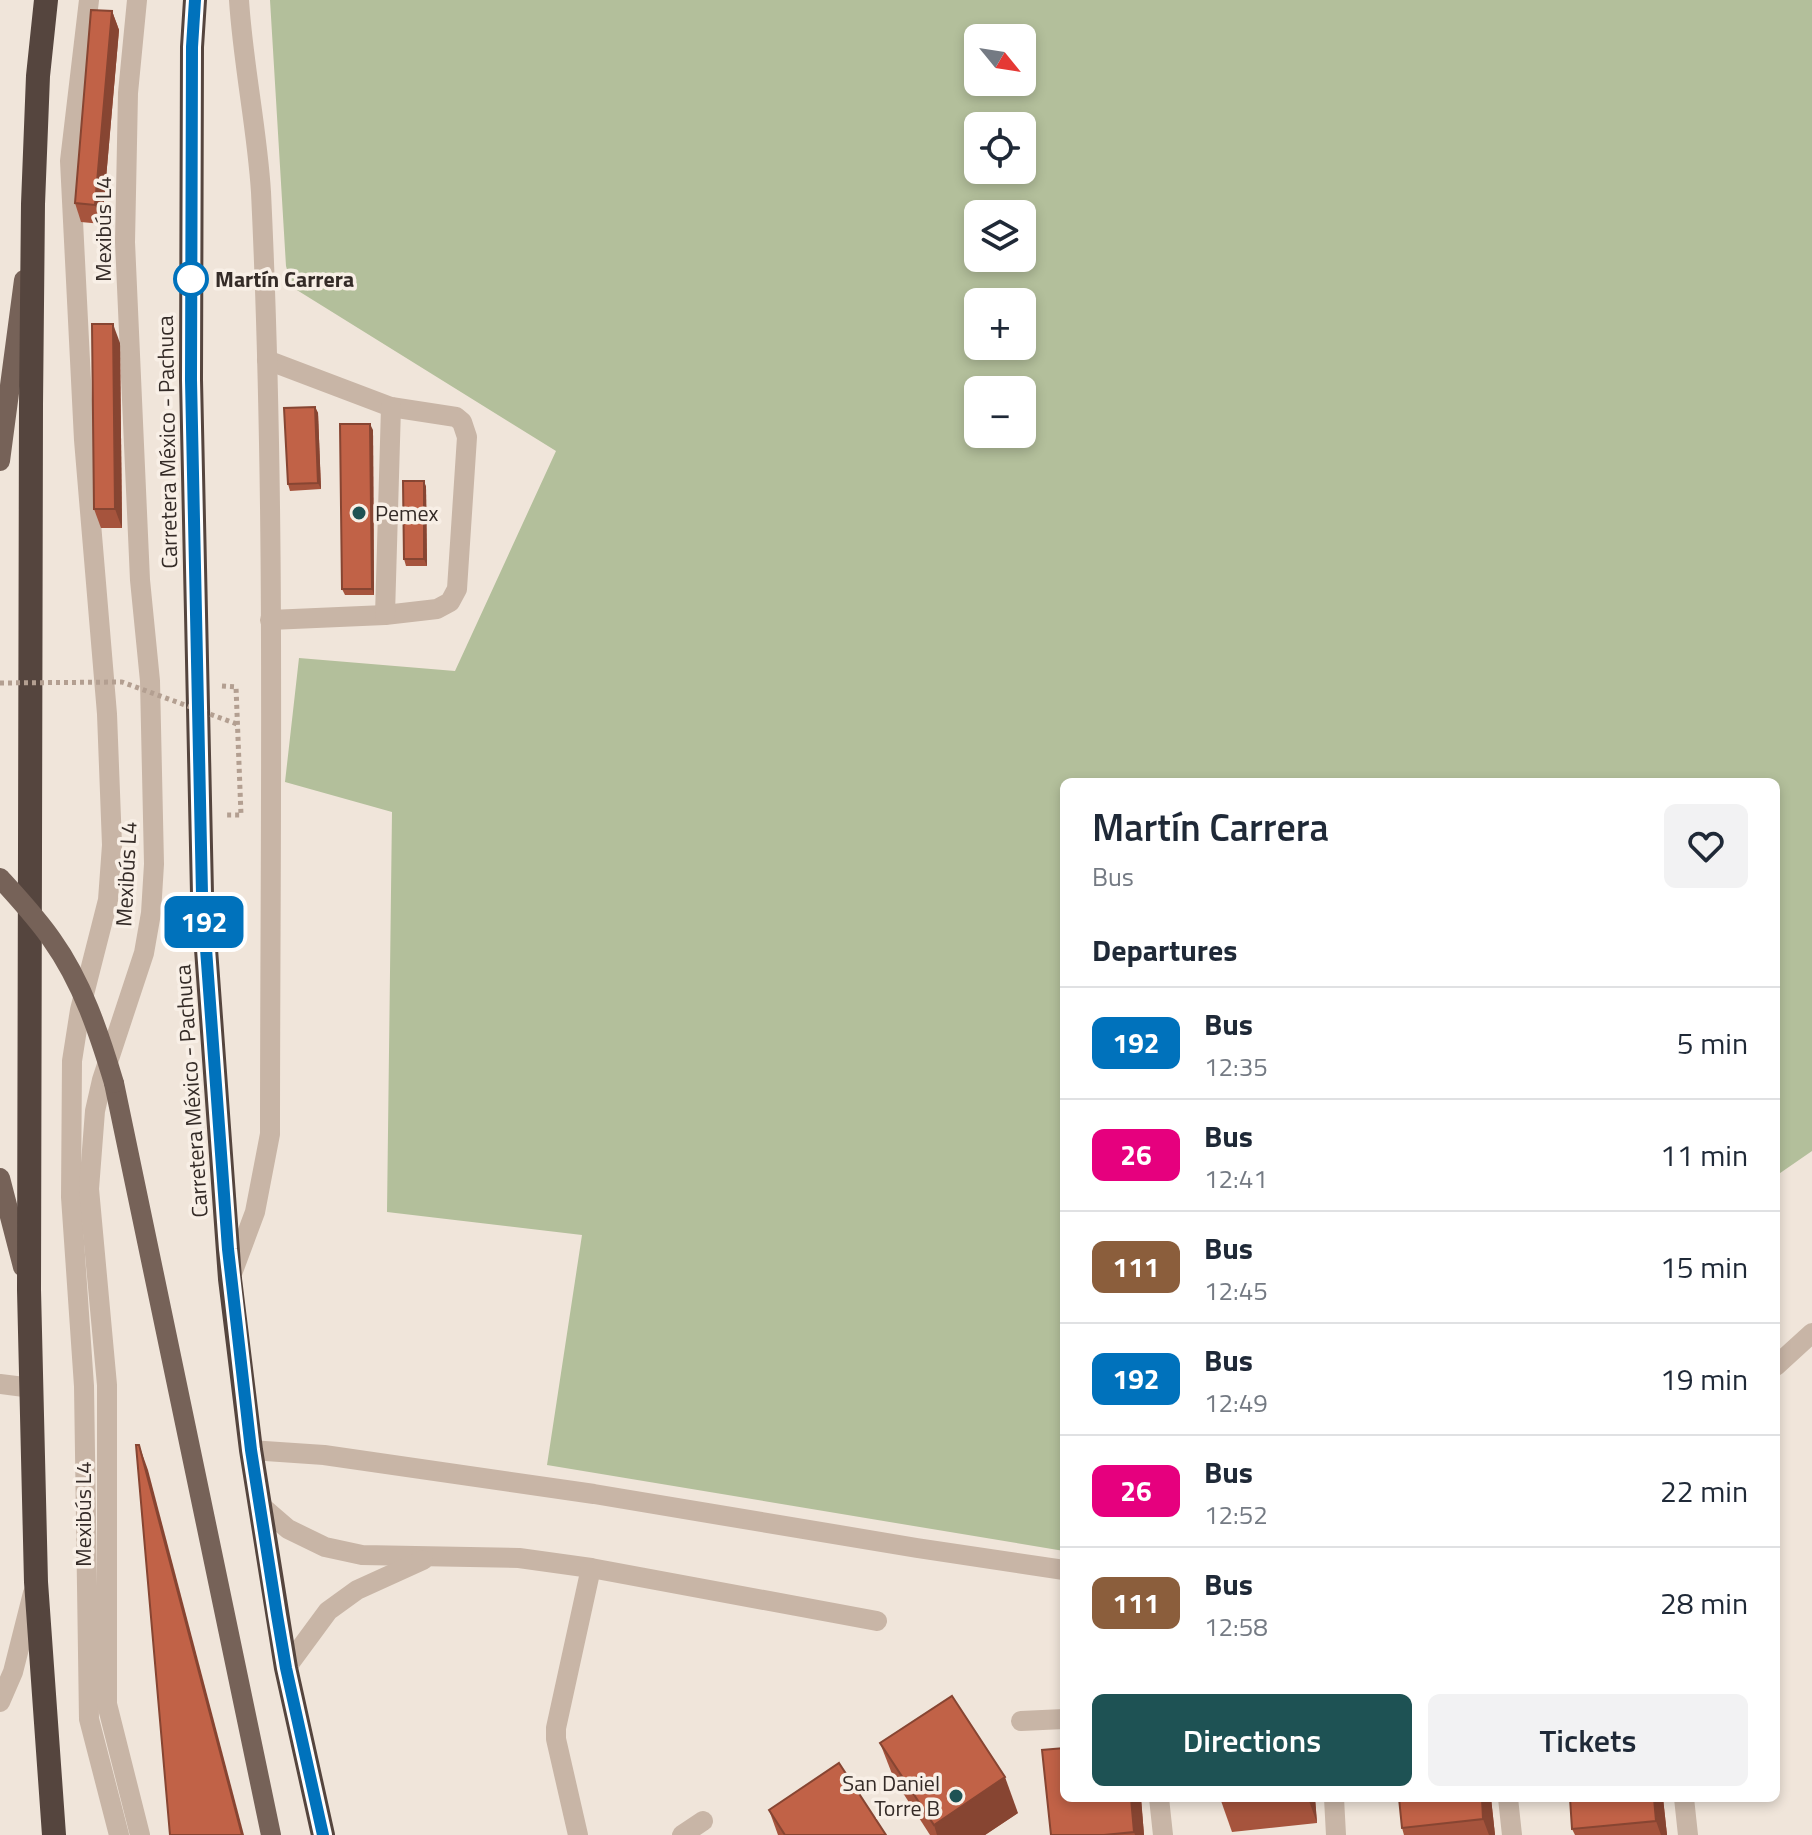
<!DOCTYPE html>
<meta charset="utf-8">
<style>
:root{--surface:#fff;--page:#f2f2f3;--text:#1f2937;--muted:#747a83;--line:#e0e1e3;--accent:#1e5254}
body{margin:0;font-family:"Titillium Web",sans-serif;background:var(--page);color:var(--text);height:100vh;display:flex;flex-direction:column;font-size:30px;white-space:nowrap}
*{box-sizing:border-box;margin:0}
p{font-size:26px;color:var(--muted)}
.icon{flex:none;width:44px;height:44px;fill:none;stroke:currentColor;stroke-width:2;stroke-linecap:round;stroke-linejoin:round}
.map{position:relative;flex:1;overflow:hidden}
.side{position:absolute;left:1060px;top:778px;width:720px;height:1024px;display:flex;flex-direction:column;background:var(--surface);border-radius:12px;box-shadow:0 4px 12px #0003}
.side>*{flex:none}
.badge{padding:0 16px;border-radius:12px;font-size:28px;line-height:52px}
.needle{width:52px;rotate:120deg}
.fabs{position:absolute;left:964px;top:24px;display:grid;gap:16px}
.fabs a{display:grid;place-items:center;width:72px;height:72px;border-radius:12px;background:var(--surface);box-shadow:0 4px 12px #0003;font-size:40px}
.map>.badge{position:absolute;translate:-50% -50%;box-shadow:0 0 0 4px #fff}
h2{padding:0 32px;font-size:30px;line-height:72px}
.round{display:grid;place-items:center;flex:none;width:84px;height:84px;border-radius:12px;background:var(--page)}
.summary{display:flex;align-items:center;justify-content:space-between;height:136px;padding:0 32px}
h1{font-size:38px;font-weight:600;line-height:60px}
.action{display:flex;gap:16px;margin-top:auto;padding:16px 32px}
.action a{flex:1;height:92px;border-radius:12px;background:var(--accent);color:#fff;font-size:32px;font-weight:600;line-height:92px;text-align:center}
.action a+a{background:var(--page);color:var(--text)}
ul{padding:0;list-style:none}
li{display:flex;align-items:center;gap:24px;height:112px;padding:0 32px;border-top:2px solid var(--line)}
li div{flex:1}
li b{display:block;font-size:30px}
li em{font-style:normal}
li .badge{min-width:88px;font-weight:700;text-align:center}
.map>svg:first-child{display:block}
</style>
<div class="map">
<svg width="1812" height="1835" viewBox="0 0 1812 1835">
<rect width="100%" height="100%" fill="#f0e5da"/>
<!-- green -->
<path fill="#b3bf9b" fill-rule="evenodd" d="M270 0H1812V1151L1776 1176V782H1064V1551L547 1465 582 1235 387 1212 392 812 285 782 299 658 455 671 556 451 292 287 286 266ZM978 38H1022V82H978ZM978 126H1022V170H978ZM978 214H1022V258H978ZM978 302H1022V346H978ZM978 390H1022V434H978Z"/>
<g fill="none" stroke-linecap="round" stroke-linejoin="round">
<!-- path -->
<polyline stroke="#b39f91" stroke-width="5" stroke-dasharray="4 4" stroke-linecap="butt" points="222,686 236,687 241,815 225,815"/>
<!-- minor -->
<g stroke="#c8b5a6" stroke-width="20">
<polyline points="89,0 70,161 84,440 107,714 112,845 108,900 80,1010 72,1061 71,1197 84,1386 89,1719 119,1835"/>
<polyline points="137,0 128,93 125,242 140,580 150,681 154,864 151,913 144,953 102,1080 95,1111 89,1189 107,1385 107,1704 140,1835"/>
<polyline points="267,360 391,407 456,417 462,422 467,437 457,589 450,602 437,609 385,615 270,620"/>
<polyline points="385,615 391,407"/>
<path d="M230 1279 255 1212 270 1134C270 820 276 506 261 192 257 128 243 64 239 0"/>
<polyline points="1776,1366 1812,1333"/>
<polyline points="0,1384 32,1388"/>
<polyline points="251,1450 324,1455 594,1494 917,1548 1064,1570"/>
<polyline points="259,1504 288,1529 325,1547 362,1555 519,1558 591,1568 877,1621"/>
<polyline points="286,1668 328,1611 357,1590 423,1560"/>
<polyline points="0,1702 13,1672 33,1593"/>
<polyline points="1021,1721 1064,1719"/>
<polyline points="1159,1798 1163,1835"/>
<polyline points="1334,1798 1336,1835"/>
<polyline points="1508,1798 1512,1835"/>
<polyline points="1684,1798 1688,1835"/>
<polyline points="578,1835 556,1739 556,1728 591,1568"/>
<polyline points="682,1835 703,1821"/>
</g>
<!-- major -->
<g stroke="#766258" stroke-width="20">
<polyline points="0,461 24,280"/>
<polyline points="114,1083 271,1835"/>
<polyline points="0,1178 23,1267"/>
</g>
<!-- highway -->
<g stroke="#55453e" stroke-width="24">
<polyline points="46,0 38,76 33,204 31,405 29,1290 36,1582 54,1835"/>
<polyline points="195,0 192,47 191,380 202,894 230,1279 251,1450 286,1668 323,1835"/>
</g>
<!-- path-bridge -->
<polyline stroke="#b39f91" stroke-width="5" stroke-dasharray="4 4" stroke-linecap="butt" points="0,683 122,682 237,724"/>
<!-- major-bridge -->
<path stroke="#766258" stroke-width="20" d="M0 878C18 898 37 918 52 940 82 982 99 1033 114 1083"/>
</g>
<!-- wall -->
<g fill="#a6543d">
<polygon points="112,11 119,30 102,224 81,222 75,203"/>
<polygon points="120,343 122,528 101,528 94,509"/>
<polygon points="315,407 318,413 321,489 290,491 288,484"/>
<polygon points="373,430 374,595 345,595 342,589"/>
<polygon points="424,481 426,487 427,566 406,566 404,559"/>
<polygon points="880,1743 1018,1813 985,1835 930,1835 894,1779"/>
<polygon points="1064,1798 1141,1798 1144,1835 1051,1835"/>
<polygon points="1220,1798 1315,1798 1317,1823 1232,1832"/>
<polygon points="1399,1798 1491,1798 1495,1835 1404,1835 1402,1828"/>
<polygon points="1570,1798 1663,1798 1667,1835 1575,1835 1572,1829"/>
<polygon points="769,1810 886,1835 778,1835"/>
</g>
<!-- shaded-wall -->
<g fill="#874532">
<polygon points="112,11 119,30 102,224 95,205"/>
<polygon points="113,324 120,343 122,528 115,509"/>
<polygon points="315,407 318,413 321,489 318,483"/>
<polygon points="370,424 373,430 374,595 372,589"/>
<polygon points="424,481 426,487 427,566 424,559"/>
<polygon points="139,1445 148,1470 244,1835 242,1835"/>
<polygon points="1005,1777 1018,1813 985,1835 937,1835 934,1825"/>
<polygon points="1131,1798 1141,1798 1144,1835 1135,1835 1134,1832"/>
<polygon points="1308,1798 1315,1798 1317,1823"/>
<polygon points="1482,1798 1491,1798 1495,1835 1489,1835 1483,1819"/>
<polygon points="1654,1798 1663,1798 1667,1835 1661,1835 1656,1821"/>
</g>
<!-- building -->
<g fill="#c16247" stroke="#874532" stroke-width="2">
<polygon points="91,10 112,11 95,205 75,203"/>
<polygon points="92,324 113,324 115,509 94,509"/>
<polygon points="315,407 318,483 288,484 284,408"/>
<polygon points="340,424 370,424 372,589 342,589"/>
<polygon points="403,481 424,481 424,559 404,559"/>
<polygon points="136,1445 139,1445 242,1835 170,1835"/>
<polygon points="952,1696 1005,1777 934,1825 880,1743"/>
<polygon points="1064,1748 1064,1798 1131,1798 1134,1832 1104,1835 1051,1835 1042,1750"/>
<polygon points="839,1763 886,1835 785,1835 769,1810"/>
<polygon points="1399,1798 1482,1798 1483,1819 1402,1828"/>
<polygon points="1570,1798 1654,1798 1656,1821 1572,1829"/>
</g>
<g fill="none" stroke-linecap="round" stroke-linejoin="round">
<defs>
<polyline id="line" points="195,0 192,47 191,380 202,894 228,1249 251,1450 277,1615 286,1668 323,1835"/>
</defs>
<!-- line casing -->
<use href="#line" stroke="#fff" stroke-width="18"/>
<!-- line -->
<use href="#line" stroke="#0072bc" stroke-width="12"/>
</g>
<!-- markers -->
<circle fill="#fff" stroke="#0072bc" stroke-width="4" cx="191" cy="279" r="16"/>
<g fill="#1e5254" stroke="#f8efe6" stroke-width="3">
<circle cx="359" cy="513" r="8"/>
<circle cx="956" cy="1796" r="8"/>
</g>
<g text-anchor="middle" stroke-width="7" stroke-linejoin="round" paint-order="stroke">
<!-- street labels -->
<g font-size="22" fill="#342b27" stroke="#f8efe6">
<text transform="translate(103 229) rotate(-90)" y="8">Mexibús L4</text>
<text transform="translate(167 442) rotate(-91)" y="8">Carretera México - Pachuca</text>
<text transform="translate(126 874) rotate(-87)" y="8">Mexibús L4</text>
<text transform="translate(191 1091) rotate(-94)" y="8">Carretera México - Pachuca</text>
<text transform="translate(83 1514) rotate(-90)" y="8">Mexibús L4</text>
</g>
<!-- stop labels -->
<g font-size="22" font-weight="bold" fill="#342b27" stroke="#f8efe6" text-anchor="start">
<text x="215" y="287">Martín Carrera</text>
</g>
<!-- poi labels -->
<g font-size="22" fill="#342b27" stroke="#f8efe6" text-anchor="start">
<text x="375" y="521">Pemex</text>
<text x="940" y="1791" text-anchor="end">San Daniel<tspan x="940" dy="25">Torre B</tspan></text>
</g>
</g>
</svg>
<div class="fabs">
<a><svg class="needle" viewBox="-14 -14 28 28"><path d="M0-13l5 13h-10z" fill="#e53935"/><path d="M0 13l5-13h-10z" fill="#747a83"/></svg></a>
<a><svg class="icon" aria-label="locate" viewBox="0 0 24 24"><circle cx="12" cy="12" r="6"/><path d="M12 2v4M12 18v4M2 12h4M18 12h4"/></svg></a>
<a><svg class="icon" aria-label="layers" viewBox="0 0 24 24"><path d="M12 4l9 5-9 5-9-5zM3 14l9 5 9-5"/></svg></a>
<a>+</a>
<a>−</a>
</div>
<b class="badge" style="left:204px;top:922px;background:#0072bc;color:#fff">192</b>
<section class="side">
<div class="summary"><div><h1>Martín Carrera</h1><p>Bus</p></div><a class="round"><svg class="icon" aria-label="heart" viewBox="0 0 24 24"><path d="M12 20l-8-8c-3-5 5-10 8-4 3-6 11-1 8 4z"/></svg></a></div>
<h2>Departures</h2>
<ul>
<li><span class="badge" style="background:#0072bc;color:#fff">192</span><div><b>Bus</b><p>12:35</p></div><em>5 min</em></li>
<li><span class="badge" style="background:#e6007e;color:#fff">26</span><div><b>Bus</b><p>12:41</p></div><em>11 min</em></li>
<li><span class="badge" style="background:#8b5e3c;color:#fff">111</span><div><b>Bus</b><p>12:45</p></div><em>15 min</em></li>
<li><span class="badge" style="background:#0072bc;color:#fff">192</span><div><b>Bus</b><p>12:49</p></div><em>19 min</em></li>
<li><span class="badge" style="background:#e6007e;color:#fff">26</span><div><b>Bus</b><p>12:52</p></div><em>22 min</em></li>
<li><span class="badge" style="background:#8b5e3c;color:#fff">111</span><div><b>Bus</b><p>12:58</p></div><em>28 min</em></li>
</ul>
<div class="action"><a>Directions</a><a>Tickets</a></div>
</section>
</div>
